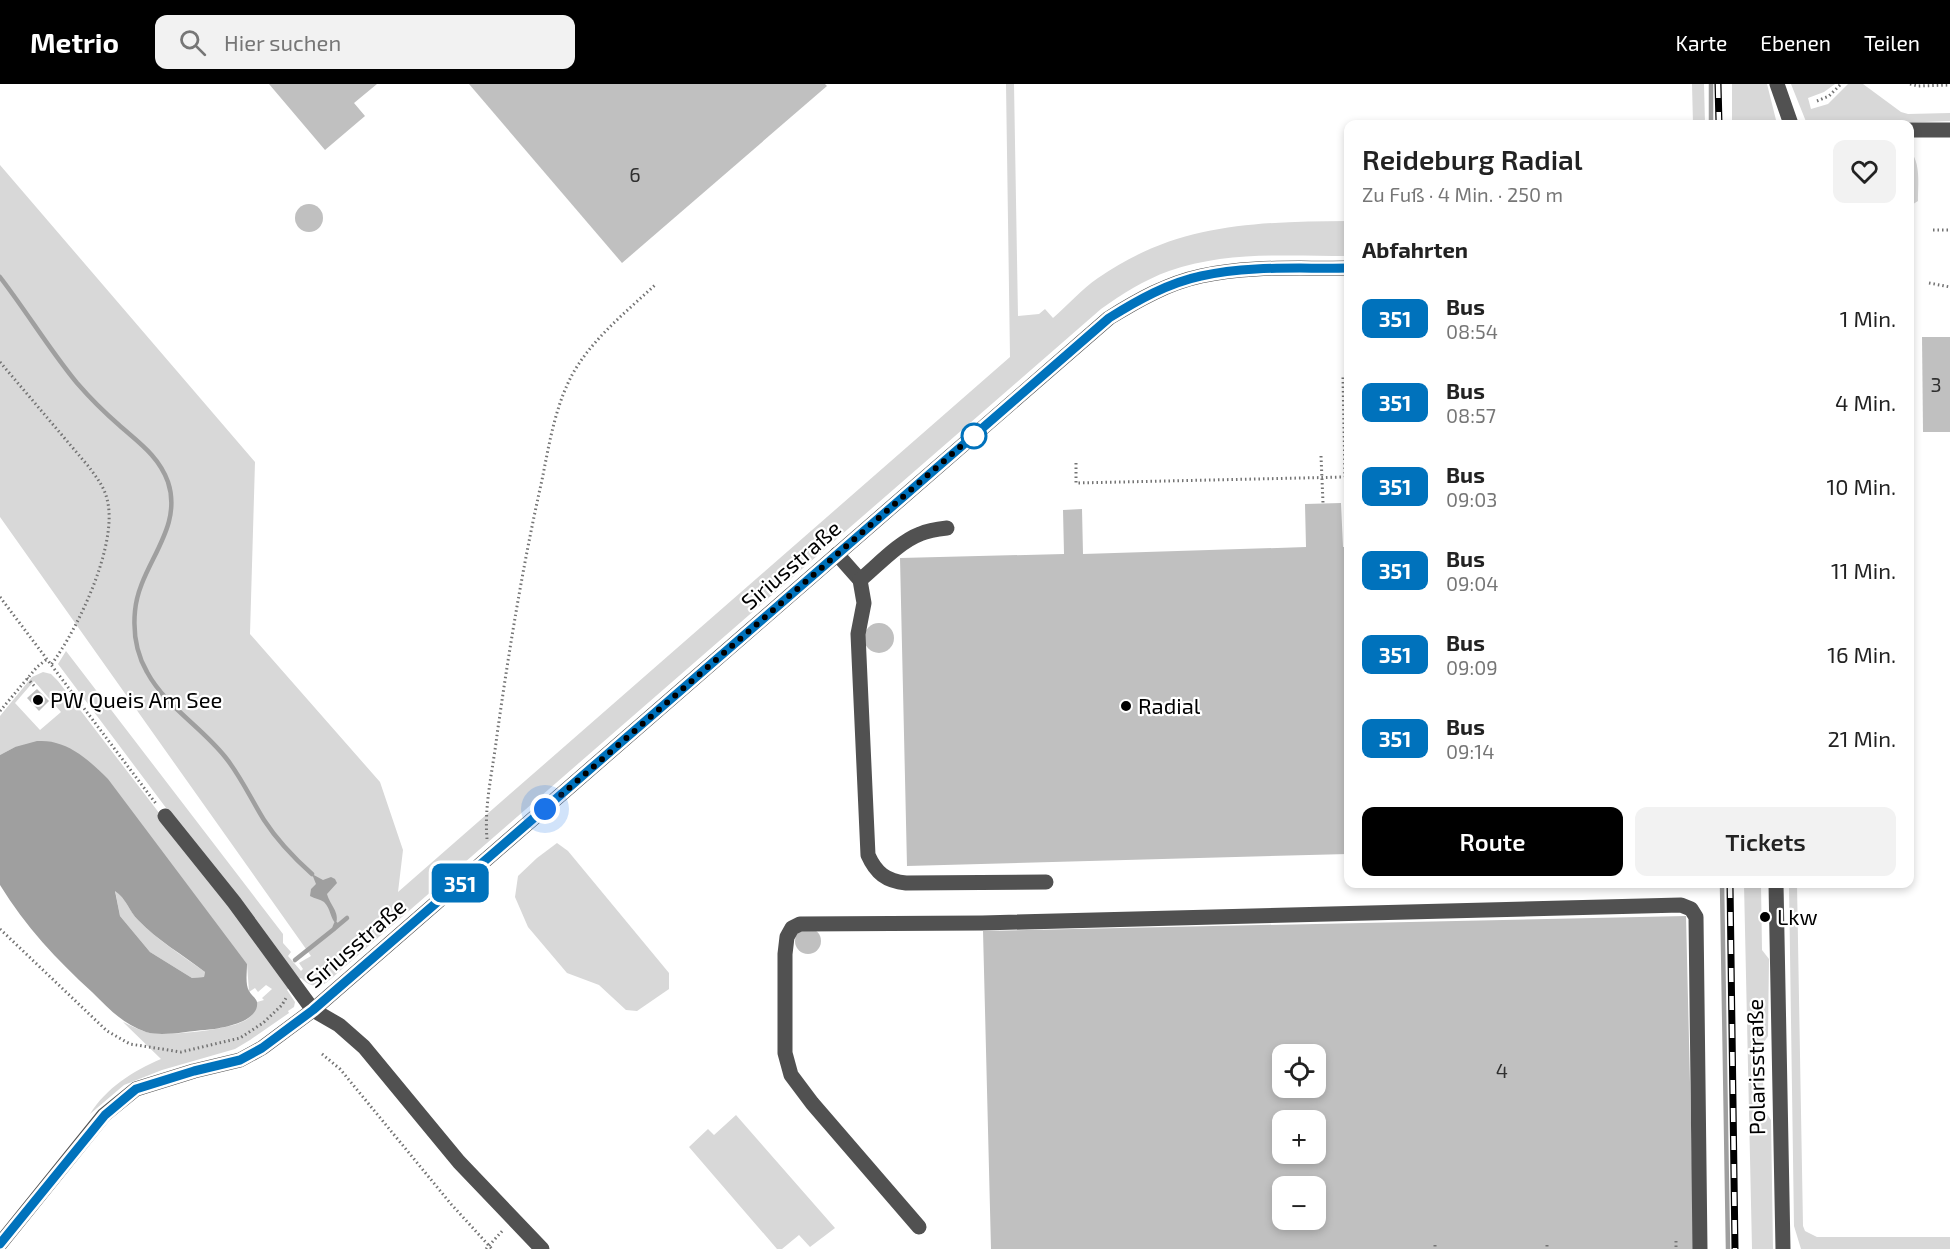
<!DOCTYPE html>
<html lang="de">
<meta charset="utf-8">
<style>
:root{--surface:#fff;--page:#f2f2f2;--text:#222;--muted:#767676;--accent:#000}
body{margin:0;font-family:"Exo 2",sans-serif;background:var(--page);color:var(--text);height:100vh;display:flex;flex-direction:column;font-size:22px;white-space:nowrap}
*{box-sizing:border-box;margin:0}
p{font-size:20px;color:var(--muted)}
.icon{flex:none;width:33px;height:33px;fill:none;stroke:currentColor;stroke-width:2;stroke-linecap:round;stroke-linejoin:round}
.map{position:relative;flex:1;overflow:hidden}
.panel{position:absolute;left:1344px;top:36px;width:570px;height:768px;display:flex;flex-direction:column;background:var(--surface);border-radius:12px;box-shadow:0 3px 9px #0003}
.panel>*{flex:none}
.badge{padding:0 12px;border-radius:9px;font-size:21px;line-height:39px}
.controls{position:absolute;left:1272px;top:960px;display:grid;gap:12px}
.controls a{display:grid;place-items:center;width:54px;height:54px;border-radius:12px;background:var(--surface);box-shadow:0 3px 9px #0003;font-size:30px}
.you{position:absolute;width:30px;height:30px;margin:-15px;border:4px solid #fff;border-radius:50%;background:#1a73e8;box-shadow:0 0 0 9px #1a73e833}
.map>.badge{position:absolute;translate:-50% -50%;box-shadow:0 0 0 3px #fff}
h2{padding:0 18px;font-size:22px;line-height:54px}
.round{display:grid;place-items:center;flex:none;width:63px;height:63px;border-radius:12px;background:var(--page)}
.overview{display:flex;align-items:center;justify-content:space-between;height:102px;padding:0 18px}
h1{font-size:28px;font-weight:600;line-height:45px}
.action{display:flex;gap:12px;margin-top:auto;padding:12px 18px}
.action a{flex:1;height:69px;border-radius:12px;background:var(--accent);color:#fff;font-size:24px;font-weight:600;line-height:69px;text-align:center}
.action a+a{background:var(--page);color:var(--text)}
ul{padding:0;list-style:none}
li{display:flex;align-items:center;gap:18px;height:84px;padding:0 18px}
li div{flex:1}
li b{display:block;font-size:22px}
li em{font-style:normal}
li .badge{min-width:66px;font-weight:700;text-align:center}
header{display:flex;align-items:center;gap:36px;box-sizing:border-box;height:84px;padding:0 30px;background:var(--accent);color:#fff}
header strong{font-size:28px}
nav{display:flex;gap:33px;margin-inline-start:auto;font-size:21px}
.search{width:420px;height:54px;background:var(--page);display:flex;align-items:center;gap:15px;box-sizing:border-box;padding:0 21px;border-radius:12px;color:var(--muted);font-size:22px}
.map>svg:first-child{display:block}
</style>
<header>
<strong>Metrio</strong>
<div class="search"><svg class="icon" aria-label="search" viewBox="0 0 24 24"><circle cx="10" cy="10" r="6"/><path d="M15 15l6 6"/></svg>Hier suchen</div>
<nav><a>Karte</a><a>Ebenen</a><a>Teilen</a></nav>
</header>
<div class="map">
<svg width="1950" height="1165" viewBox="0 0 1950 1165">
<rect width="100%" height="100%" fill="#fff"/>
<!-- green -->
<g fill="#d8d8d8" fill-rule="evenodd">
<path d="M1006 0H1014L1018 232 1039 230 1045 225 1053 234C1068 221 1082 205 1098 194 1177 139 1256 138 1348 137V172C1289 172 1226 167 1169 187 1144 196 1122 210 1101 225L326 899C316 904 309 902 301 894L296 897 58 580 66 567 283 850V859L291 868 288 872 301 887 303 885 299 879 311 872 0 433V81L255 378 250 550 380 698 403 766 398 808 1010 273Z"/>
<polygon points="1692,0 1704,0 1705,40 1693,40"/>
<polygon points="1732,0 1767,0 1777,40 1732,40"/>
<polygon points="1791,0 1835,0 1824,8 1808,14 1811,25 1828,20 1848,0 1863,0 1901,28 1908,30 1950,29 1950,37 1871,40 1807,40"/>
<path d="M1910 66C1921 80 1918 100 1918 117L1910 122Z"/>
<path d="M43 588 51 590 58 597 225 815 290 903 287 906 295 918 294 923 288 927 289 929 250 956 235 965 162 986 124 1001 90 1030C106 1004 133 987 161 975L123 938C132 942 141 947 150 949 169 952 228 946 244 937 252 933 255 927 257 918L264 916 262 914 272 905 266 901 258 908 255 904 249 908 247 880 15 663 0 671V632L32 593ZM34 597 61 628 40 646 15 619Z"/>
<polygon points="557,759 568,767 669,889 669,905 637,927 626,926 599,901 567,889 528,843 515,813 518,792 537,774"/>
<polygon points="1744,800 1761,800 1762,866 1769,875 1768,952 1762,961 1764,1026 1771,1036 1773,1165 1752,1165"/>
<polygon points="1789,800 1797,800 1803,1142 1805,1147 1817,1153 1950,1153 1950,1165 1801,1165 1794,1142"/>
<path d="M115 806C125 814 129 826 138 836 157 856 183 872 205 888L204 893 192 894 150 868 120 832Z"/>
<polygon points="736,1031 835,1144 810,1163 799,1151 782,1165 777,1165 689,1063 708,1045 714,1051"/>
</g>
<!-- water -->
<g fill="#9f9f9f" fill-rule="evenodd">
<path d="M37 657C43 657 50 657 56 659 76 664 94 681 108 695L247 880C247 888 245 900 249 907 251 911 256 914 257 918 260 939 218 945 205 946 187 947 163 953 146 948 123 940 109 925 92 908 57 876 25 842 0 801V671L15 663ZM115 807C126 814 129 827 138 836 157 856 183 871 205 888L204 893 192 894 150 868 120 832Z"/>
<path d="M312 790 323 796 331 793 335 795 337 799 327 810C330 821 340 828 336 840 330 834 331 825 324 818 320 815 315 815 310 812L311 805 316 800Z"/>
</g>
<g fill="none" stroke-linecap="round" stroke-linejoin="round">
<!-- stream -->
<g stroke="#9f9f9f" stroke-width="4.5">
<polyline points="1711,0 1711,40"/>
<path d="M0 193C27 228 49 265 77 299 90 314 104 328 119 341 138 358 159 372 168 398 184 446 139 481 135 527 133 548 136 569 147 588 166 623 202 643 226 674 241 693 251 715 264 736 277 756 294 774 312 790"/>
<polyline points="1722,800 1728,1165"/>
<polyline points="335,844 347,834"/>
<polyline points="295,876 334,845 336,840"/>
</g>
</g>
<!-- building -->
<g fill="#c0c0c0" fill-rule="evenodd">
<polygon points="269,0 377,0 354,19 365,32 325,66"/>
<polygon points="469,0 825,0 827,2 622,179"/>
<circle cx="309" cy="134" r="14"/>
<polygon points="1922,253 1950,253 1950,348 1923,348"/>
<polygon points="1341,419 1343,463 1348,463 1348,770 907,782 900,474 1064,470 1063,426 1082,425 1083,470 1306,463 1305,420"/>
<circle cx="879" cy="554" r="15"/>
<polygon points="37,605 49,617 39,627 27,614"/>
<path d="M1686 832 1694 1165H991L983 847ZM1282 970H1316V1004H1282ZM1282 1036H1316V1070H1282ZM1282 1102H1316V1136H1282Z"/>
<circle cx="808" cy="857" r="13"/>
</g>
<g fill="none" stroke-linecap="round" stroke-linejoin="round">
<!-- path -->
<g stroke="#737373" stroke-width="3" stroke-dasharray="1.5 3" stroke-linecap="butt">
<polyline points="1910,0 1918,2 1950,1"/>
<polyline points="1817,17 1829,12 1841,0"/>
<polyline points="1933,146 1950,146"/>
<polyline points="1929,199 1950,203"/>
<path d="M0 278 89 383C96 393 104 402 107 415 119 459 78 545 51 581"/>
<polyline points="1321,372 1323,419"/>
<polyline points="1076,379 1076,399 1345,393 1343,293"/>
<polyline points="0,513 157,721"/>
<polyline points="27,594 36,604"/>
<polyline points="0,627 37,583 47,575"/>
<path d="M487 755C484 721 493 685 497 651 509 566 523 480 542 396 549 361 555 323 572 291 592 255 625 229 655 201"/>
<polyline points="0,845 107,947 130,960 181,968 240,954 263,939 282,921 286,914"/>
<polyline points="322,970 340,985 451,1120 492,1165"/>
<polyline points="1676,1157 1676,1165"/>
<polyline points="1435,1161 1435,1165"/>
<polyline points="1547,1161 1547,1165"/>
<polyline points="486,1165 504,1145"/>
</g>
<!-- minor -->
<g stroke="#515151" stroke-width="15">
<polyline points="1777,0 1791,40"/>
<polyline points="1910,46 1950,46"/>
<path d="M837 470 860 496 864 519 858 550 868 771C876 789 886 797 906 799L1046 798"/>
<path d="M860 496C877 482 899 458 920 450 929 446 938 445 947 444"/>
<polyline points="165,732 234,818 313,926 339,941 364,963 459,1078 542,1165"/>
<polyline points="1776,800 1783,1165"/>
<polyline points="919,1143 812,1019 791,991 785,969 785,870 787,853 792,844 800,840 982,839 1681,821 1691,825 1696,833 1700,1165"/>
<path d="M0 1160 104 1031 136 1005 194 987 240 976 262 964 313 926 1109 234C1138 216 1168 199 1201 192 1249 181 1300 185 1348 184"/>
</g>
<defs>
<g id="rail">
<polyline points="1718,0 1719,40"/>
<polyline points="1730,800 1735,1165"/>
</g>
</defs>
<!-- rail casing -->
<use href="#rail" stroke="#000" stroke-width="7"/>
<!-- rail -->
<use href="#rail" stroke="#fff" stroke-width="4.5" stroke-dasharray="14" stroke-linecap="butt"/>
</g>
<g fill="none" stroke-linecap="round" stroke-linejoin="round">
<defs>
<path id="line" d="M0 1160 105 1031 136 1005 194 987 240 976 262 964 313 926 1109 234C1138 216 1168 199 1201 192 1249 181 1300 185 1348 184"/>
</defs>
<!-- line casing -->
<use href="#line" stroke="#fff" stroke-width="14"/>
<!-- line -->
<use href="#line" stroke="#0072bc" stroke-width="9"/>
<!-- walk -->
<polyline stroke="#000" stroke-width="6" stroke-dasharray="0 10.8" points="545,725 975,350 974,352"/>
</g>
<!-- markers -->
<circle fill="#fff" stroke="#0072bc" stroke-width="3" cx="974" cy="352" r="12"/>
<g fill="#000" stroke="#fff" stroke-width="2">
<circle cx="38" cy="616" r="6"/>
<circle cx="1126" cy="622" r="6"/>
<circle cx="1765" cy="833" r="6"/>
</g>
<g text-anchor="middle" stroke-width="4.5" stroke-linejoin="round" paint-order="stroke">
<!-- number labels -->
<g font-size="20" fill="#303030">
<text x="635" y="98">6</text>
<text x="1936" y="308">3</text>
<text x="1502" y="994">4</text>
</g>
<!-- street labels -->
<g font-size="22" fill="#000" stroke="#fff">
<text transform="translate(791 481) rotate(-41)" y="8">Siriusstraße</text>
<text transform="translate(356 859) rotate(-41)" y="8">Siriusstraße</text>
<text transform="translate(1756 983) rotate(-91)" y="8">Polarisstraße</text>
</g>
<!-- poi labels -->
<g font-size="22" fill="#000" stroke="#fff" text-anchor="start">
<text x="50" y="624">PW Queis Am See</text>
<text x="1138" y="630">Radial</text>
<text x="1777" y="841">Lkw</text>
</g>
</g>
</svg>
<div class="controls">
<a><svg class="icon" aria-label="locate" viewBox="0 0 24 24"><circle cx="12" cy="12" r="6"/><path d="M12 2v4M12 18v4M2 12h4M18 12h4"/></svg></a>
<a>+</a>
<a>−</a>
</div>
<div class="you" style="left:545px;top:725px"></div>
<b class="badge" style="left:460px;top:799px;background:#0072bc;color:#fff">351</b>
<section class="panel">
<div class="overview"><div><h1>Reideburg Radial</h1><p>Zu Fuß · 4 Min. · 250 m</p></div><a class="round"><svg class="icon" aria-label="heart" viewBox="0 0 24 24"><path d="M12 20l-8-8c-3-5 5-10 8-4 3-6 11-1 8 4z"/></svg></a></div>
<h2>Abfahrten</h2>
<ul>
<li><span class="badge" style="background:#0072bc;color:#fff">351</span><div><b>Bus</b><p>08:54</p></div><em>1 Min.</em></li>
<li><span class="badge" style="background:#0072bc;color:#fff">351</span><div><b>Bus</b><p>08:57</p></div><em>4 Min.</em></li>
<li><span class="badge" style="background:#0072bc;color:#fff">351</span><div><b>Bus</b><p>09:03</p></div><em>10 Min.</em></li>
<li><span class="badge" style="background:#0072bc;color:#fff">351</span><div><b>Bus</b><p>09:04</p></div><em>11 Min.</em></li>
<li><span class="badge" style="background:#0072bc;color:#fff">351</span><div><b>Bus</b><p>09:09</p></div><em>16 Min.</em></li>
<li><span class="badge" style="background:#0072bc;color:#fff">351</span><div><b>Bus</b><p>09:14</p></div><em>21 Min.</em></li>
</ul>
<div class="action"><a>Route</a><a>Tickets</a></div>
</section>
</div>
